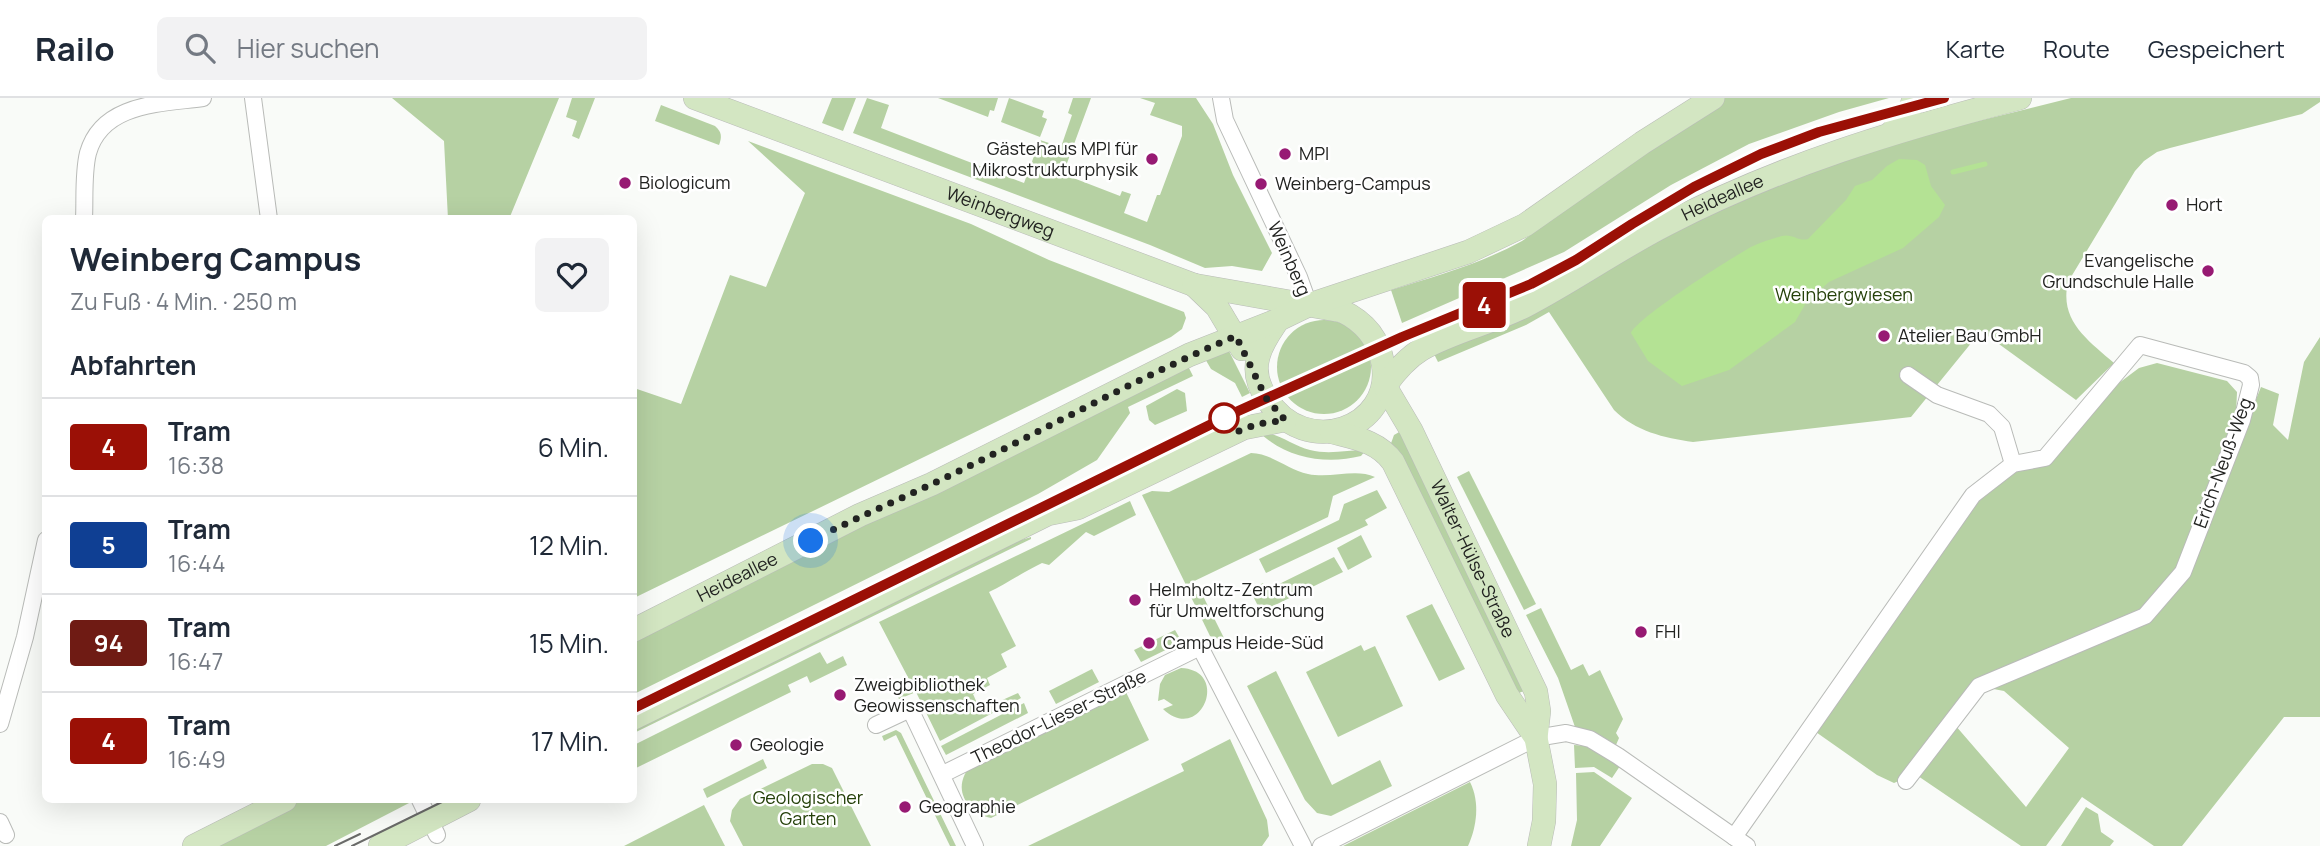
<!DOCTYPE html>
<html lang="de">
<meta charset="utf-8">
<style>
:root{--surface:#fff;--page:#f2f2f3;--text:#1f2937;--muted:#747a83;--line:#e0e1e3}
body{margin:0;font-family:Manrope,sans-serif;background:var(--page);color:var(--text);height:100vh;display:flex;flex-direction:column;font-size:26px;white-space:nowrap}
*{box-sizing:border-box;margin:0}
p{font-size:23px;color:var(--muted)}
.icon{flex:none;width:38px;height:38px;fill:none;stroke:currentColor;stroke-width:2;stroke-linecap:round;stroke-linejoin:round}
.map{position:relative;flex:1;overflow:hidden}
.sheet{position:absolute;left:42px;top:117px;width:595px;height:588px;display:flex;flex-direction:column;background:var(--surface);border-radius:10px;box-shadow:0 7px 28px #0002}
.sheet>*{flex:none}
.badge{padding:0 14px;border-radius:5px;font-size:24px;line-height:46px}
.you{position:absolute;width:35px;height:35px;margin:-18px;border:5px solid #fff;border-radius:50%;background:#1a73e8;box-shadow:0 0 0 10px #1a73e833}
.map>.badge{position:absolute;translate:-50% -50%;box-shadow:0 0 0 4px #fff}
h2{padding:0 28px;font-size:26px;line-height:63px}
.round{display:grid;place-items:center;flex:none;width:74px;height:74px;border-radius:10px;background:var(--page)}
.overview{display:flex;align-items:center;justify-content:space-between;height:119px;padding:0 28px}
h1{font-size:33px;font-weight:700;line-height:52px}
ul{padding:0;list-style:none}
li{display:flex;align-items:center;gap:21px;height:98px;padding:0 28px;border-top:2px solid var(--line)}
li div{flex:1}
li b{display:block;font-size:26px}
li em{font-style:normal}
li .badge{min-width:77px;font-weight:700;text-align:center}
header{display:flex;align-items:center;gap:42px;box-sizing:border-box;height:98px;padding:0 35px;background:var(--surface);border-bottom:2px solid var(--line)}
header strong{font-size:33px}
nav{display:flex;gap:38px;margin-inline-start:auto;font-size:24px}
.search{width:490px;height:63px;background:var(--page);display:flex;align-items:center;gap:18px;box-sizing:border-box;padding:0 24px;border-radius:10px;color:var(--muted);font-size:26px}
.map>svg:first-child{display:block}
</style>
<header>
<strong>Railo</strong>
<div class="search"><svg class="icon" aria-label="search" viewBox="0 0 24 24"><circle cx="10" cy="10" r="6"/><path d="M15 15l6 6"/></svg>Hier suchen</div>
<nav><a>Karte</a><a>Route</a><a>Gespeichert</a></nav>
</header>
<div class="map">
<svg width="2320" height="748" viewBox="0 0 2320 748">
<rect width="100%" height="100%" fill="#f9fbf8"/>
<!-- green -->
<g fill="#b6d1a3">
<polygon points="392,0 559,0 509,121 448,121 444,43"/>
<polygon points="572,0 595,0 579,41 572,38 577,23 566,19"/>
<polygon points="832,0 856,0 843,33 822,25"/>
<polygon points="867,0 889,7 881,30 1024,85 1040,42 1061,49 1072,17 1068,15 1073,0 1091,0 1063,76 1120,98 1122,93 1131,96 1124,115 1147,124 1157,97 1160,97 1182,38 1182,28 1150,17 1155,5 1140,0 1196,0 1213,26 1233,77 1272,155 1262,173 1232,168 1205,170 1150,147 853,35"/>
<polygon points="938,0 998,0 994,13 990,12 988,19"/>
<polygon points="1009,0 1044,13 1042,19 1047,21 1040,39 1001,24"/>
<path d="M1723 0H1889L1839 14 1749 46 1671 87 1564 154 1402 225 1391 192C1436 178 1480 166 1522 143Z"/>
<path d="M2071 0H2320V4L2302 16 2170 50 2157 54 2144 63 2135 73 2068 184C2059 223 2088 242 2114 265L2076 302 1981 233 1911 319 1693 344C1664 340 1635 333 1614 312L1549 214 1526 227 1438 264 1434 256 1592 178 1707 118 1865 51Z"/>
<path d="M661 7 715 28C722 34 722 39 719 47L655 23Z"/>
<polygon points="748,43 971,126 1049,162 1184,214 1186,220 1182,231 1171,239 634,500 634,290 681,306 730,177 766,189 805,95"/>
<circle cx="1324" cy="269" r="47"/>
<polygon points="2320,239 2320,619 2284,619 2182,748 2154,748 2082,699 2046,748 2021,748 1918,678 1955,627 2026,709 2069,650 2004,593 1983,589 2144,521 2183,482 2261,289 2279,296 2273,327 2288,342 2304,264"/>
<polygon points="1227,249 1250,295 1242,299 1235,285 1211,271 1204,259"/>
<polygon points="2157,265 2227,283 2237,294 2236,317 2181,467 2140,512 1979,581 1901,682 1894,685 1877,677 1813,632 1977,399 2015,369 2046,362 2111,291 2139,270"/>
<polygon points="1187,266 1193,278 1128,309 1130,315 1097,362 1038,396 634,596 634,537"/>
<polygon points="1177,291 1185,295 1187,313 1155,327 1149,322 1146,308"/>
<path d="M1258 333C1278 335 1292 347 1310 352 1329 357 1347 352 1366 352L1361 358C1325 367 1285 360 1258 333Z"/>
<polygon points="1401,333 1527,592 1516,596 1390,348 1394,337"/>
<path d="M1251 355C1271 355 1288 372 1308 376 1331 381 1355 370 1375 379L1333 398 1328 419 1186 487 1142 397 1152 393 1169 394Z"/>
<polygon points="1469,373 1536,506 1524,512 1457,379"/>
<polygon points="1377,392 1387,410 1365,422 1368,427 1266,475 1259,461 1339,422 1344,406"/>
<path d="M1130 403 1136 417 1094 438 1086 434 1049 467 1042 465C1023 474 1008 485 989 494L1016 548 1001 556 1007 569 987 580 990 587 973 596 980 612 1018 595 1021 600 940 643 916 594 899 601 896 596 912 587 879 524Z"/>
<polygon points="1361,437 1372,459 1348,472 1337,450"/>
<polygon points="1031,439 1031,441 634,635 634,629 1011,445"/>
<polygon points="1334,459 1343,474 1261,514 1250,492 1263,485 1267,492"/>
<polygon points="1201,494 1226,544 1210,538 1191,499"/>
<polygon points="1432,506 1465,571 1439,583 1406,518"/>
<polygon points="1541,510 1571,572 1583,566 1589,578 1600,572 1623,621 1616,635 1619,640 1616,647 1598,636 1575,629 1558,580 1526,517"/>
<polygon points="1175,532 1182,544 1141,564 1134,552"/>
<polygon points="1361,547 1364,553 1375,548 1403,608 1338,639 1306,574"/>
<polygon points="820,554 827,566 843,558 847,567 810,585 807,578 788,587 791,594 634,671 634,647"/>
<path d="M1181 570C1231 572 1201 647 1163 611L1173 607 1164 601 1158 603 1160 586 1165 577Z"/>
<polygon points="1092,571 1099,584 1056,606 1049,593"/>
<polygon points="1276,573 1332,687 1380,662 1392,688 1331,718 1317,715 1305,702 1247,588"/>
<path d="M1125 592 1149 642 991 720C967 715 952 691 969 670Z"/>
<polygon points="1024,605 1028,615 946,657 941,648"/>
<polygon points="896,632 901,635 956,748 950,748 896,637 884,643 882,638"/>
<polygon points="1230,641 1267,722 1269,738 1262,748 1028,748 1184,673 1181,666"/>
<polygon points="1574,647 1587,648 1620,668 1612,680 1594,669 1575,670"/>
<polygon points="763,661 767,670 707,700 703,691"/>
<polygon points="812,666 823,666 832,670 871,748 743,748 730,723 732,712 740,701"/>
<polygon points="1594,674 1632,700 1600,748 1571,748 1577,722 1576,675"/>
<path d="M1470 684C1480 704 1477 728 1468 748H1343Z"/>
<polygon points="300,702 409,702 411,704 326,748 205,748"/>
<polygon points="704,707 725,748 624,748"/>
<polygon points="2086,709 2098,716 2101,734 2114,743 2110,748 2061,748"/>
</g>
<!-- water -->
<path fill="#b4e294" d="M1899 61 1917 62 1925 67 1931 88 1945 107 1939 119 1903 150 1829 184 1806 205 1795 224 1729 272 1682 288 1648 263 1631 235C1638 219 1731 160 1751 149 1761 144 1772 141 1782 138 1792 135 1799 144 1808 141L1846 102 1855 88 1872 82 1887 68Z"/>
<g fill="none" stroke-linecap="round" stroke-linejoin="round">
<!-- stream -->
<polyline stroke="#b4e294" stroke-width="5" points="1953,74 1985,66"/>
<defs>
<g id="street">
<polyline points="253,0 269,121"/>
<polyline points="1221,0 1225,22 1299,179 1309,207"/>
<path d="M84 121C85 100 83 75 88 55 102 5 160 6 203 0"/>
<polyline points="1908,277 1937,297 1989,316 2002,329 2013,366"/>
<polyline points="0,626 25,539 46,442"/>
<polyline points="876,627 910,611 975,748"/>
<polyline points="943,676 1200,549 1303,748"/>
<polyline points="420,702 437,737"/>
<polyline points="0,724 6,737"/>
<polyline points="1734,739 1973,397 2013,366 2045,360 2140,247 2244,275 2250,280 2251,287 2242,322 2183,474 2145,518 1979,588 1906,683"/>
<polyline points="1321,748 1536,640 1566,635 1590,641 1618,658 1747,748"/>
</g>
<g id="secondary">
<path id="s1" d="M695 0 1194 187 1342 213C1365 224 1379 241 1383 266 1394 330 1305 362 1267 301 1259 289 1254 275 1258 260 1261 246 1270 234 1278 222"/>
<polyline points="1892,34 1911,9 1914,0"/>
<polyline points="1194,187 1217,209 1242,251"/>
<path id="s2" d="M1385 288C1395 274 1407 260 1422 251 1454 233 1492 225 1525 208 1573 183 1618 151 1667 126 1781 67 1897 32 2020 0"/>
<path id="s3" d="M1385 288 1411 332 1536 594 1539 613 1536 640"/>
<path d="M1332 334C1355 340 1378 343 1393 364L1507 597 1536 640 1545 686 1544 723 1539 748"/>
<path id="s4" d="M634 532 860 417 932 386 1189 257 1278 222 1309 207 1468 154 1525 127 1642 45 1713 0"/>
<polyline points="634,620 1048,416 1078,410 1244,330 1285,322"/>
<polyline points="194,748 285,702"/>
<polyline points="380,748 469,702"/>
</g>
</defs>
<!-- street casing -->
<use href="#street" stroke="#b9bbb8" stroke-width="18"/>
<!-- secondary casing -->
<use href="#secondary" stroke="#b9bbb8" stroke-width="24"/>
<!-- street -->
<use href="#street" stroke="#fff" stroke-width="16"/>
<!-- secondary -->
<use href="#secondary" stroke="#d3e6c2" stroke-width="23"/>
<!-- tram -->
<g stroke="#696a68" stroke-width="2">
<polyline points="634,610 1236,314 1402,239 1531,186 1576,162 1631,126 1694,89 1761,56 1819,34 1944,0"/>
<polyline points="335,748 360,736"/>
<polyline points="352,748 446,702"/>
</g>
</g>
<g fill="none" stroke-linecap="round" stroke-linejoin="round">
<defs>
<polyline id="line" points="634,610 1236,314 1402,239 1531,186 1576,162 1632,126 1694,89 1761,56 1819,34 1944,0"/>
</defs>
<!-- line casing -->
<use href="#line" stroke="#fff" stroke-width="16"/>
<!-- line -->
<use href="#line" stroke="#9b1006" stroke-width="10"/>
<!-- walk -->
<path stroke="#222321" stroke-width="7" stroke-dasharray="0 12.6" d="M811 443C851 422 892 405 932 386 1034 338 1132 282 1236 238L1266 300 1285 322 1258 326 1236 334 1224 320"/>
</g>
<!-- markers -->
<g fill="#971a73" stroke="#fff" stroke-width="2.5">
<circle cx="1285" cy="56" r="7"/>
<circle cx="1152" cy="61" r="7"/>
<circle cx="625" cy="85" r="7"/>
<circle cx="1261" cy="86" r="7"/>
<circle cx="2172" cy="107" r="7"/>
<circle cx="2208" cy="173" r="7"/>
<circle cx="1884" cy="238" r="7"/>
<circle cx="1135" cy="502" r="7"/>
<circle cx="1641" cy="534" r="7"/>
<circle cx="1149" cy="545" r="7"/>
<circle cx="840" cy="597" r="7"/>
<circle cx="736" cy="647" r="7"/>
<circle cx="905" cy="709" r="7"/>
</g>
<circle fill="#fff" stroke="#9b1006" stroke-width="3.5" cx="1224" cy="320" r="14"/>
<g text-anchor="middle" stroke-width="5" stroke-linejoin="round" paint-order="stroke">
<!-- poi labels -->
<g font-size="18" fill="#222321" stroke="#fff" text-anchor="start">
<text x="1138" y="57" text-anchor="end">Gästehaus MPI für<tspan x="1138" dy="21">Mikrostrukturphysik</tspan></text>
<text x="1299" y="62">MPI</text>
<text x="639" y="91">Biologicum</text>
<text x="1275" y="92">Weinberg-Campus</text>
<text x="2186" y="113">Hort</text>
<text x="2194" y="169" text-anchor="end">Evangelische<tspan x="2194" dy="21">Grundschule Halle</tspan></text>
<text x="1898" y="244">Atelier Bau GmbH</text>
<text x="1149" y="498">Helmholtz-Zentrum<tspan x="1149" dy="21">für Umweltforschung</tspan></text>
<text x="1655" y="540">FHI</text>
<text x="1163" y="551">Campus Heide-Süd</text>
<text x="854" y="593">Zweigbibliothek<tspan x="854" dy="21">Geowissenschaften</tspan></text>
<text x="750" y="653">Geologie</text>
<text x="919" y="715">Geographie</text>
</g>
<!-- street labels -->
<g font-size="18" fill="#222321" stroke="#fff">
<text dy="6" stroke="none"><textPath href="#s2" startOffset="390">Heideallee</textPath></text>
<text dy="6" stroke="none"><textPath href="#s1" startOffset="326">Weinbergweg</textPath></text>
<text transform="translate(1289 161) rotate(66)" y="6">Weinberg</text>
<text transform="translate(2223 365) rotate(-70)" y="6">Erich-Neuß-Weg</text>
<text dy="6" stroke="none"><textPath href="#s3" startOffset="194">Walter-Hülse-Straße</textPath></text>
<text dy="6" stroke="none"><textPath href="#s4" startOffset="116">Heideallee</textPath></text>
<text transform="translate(1059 619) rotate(-26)" y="6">Theodor-Lieser-Straße</text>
</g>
<!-- park labels -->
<g font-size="18" fill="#25410a" stroke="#fff">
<text x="1844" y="203">Weinbergwiesen</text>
<text x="808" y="706">Geologischer<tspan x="808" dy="21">Garten</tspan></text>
</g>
</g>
</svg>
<div class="you" style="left:811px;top:443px"></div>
<b class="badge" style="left:1484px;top:207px;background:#9b1006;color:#fff">4</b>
<section class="sheet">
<div class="overview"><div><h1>Weinberg Campus</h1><p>Zu Fuß · 4 Min. · 250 m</p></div><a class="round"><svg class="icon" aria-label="heart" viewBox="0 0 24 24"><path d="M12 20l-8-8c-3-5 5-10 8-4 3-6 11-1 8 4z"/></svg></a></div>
<h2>Abfahrten</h2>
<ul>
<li><span class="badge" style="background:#9b1006;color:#fff">4</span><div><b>Tram</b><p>16:38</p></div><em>6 Min.</em></li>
<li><span class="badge" style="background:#0f3f93;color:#fff">5</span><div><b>Tram</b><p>16:44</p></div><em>12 Min.</em></li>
<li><span class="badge" style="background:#6f1b14;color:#fff">94</span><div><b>Tram</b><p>16:47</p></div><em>15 Min.</em></li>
<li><span class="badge" style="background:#9b1006;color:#fff">4</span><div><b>Tram</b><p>16:49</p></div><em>17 Min.</em></li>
</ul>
</section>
</div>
